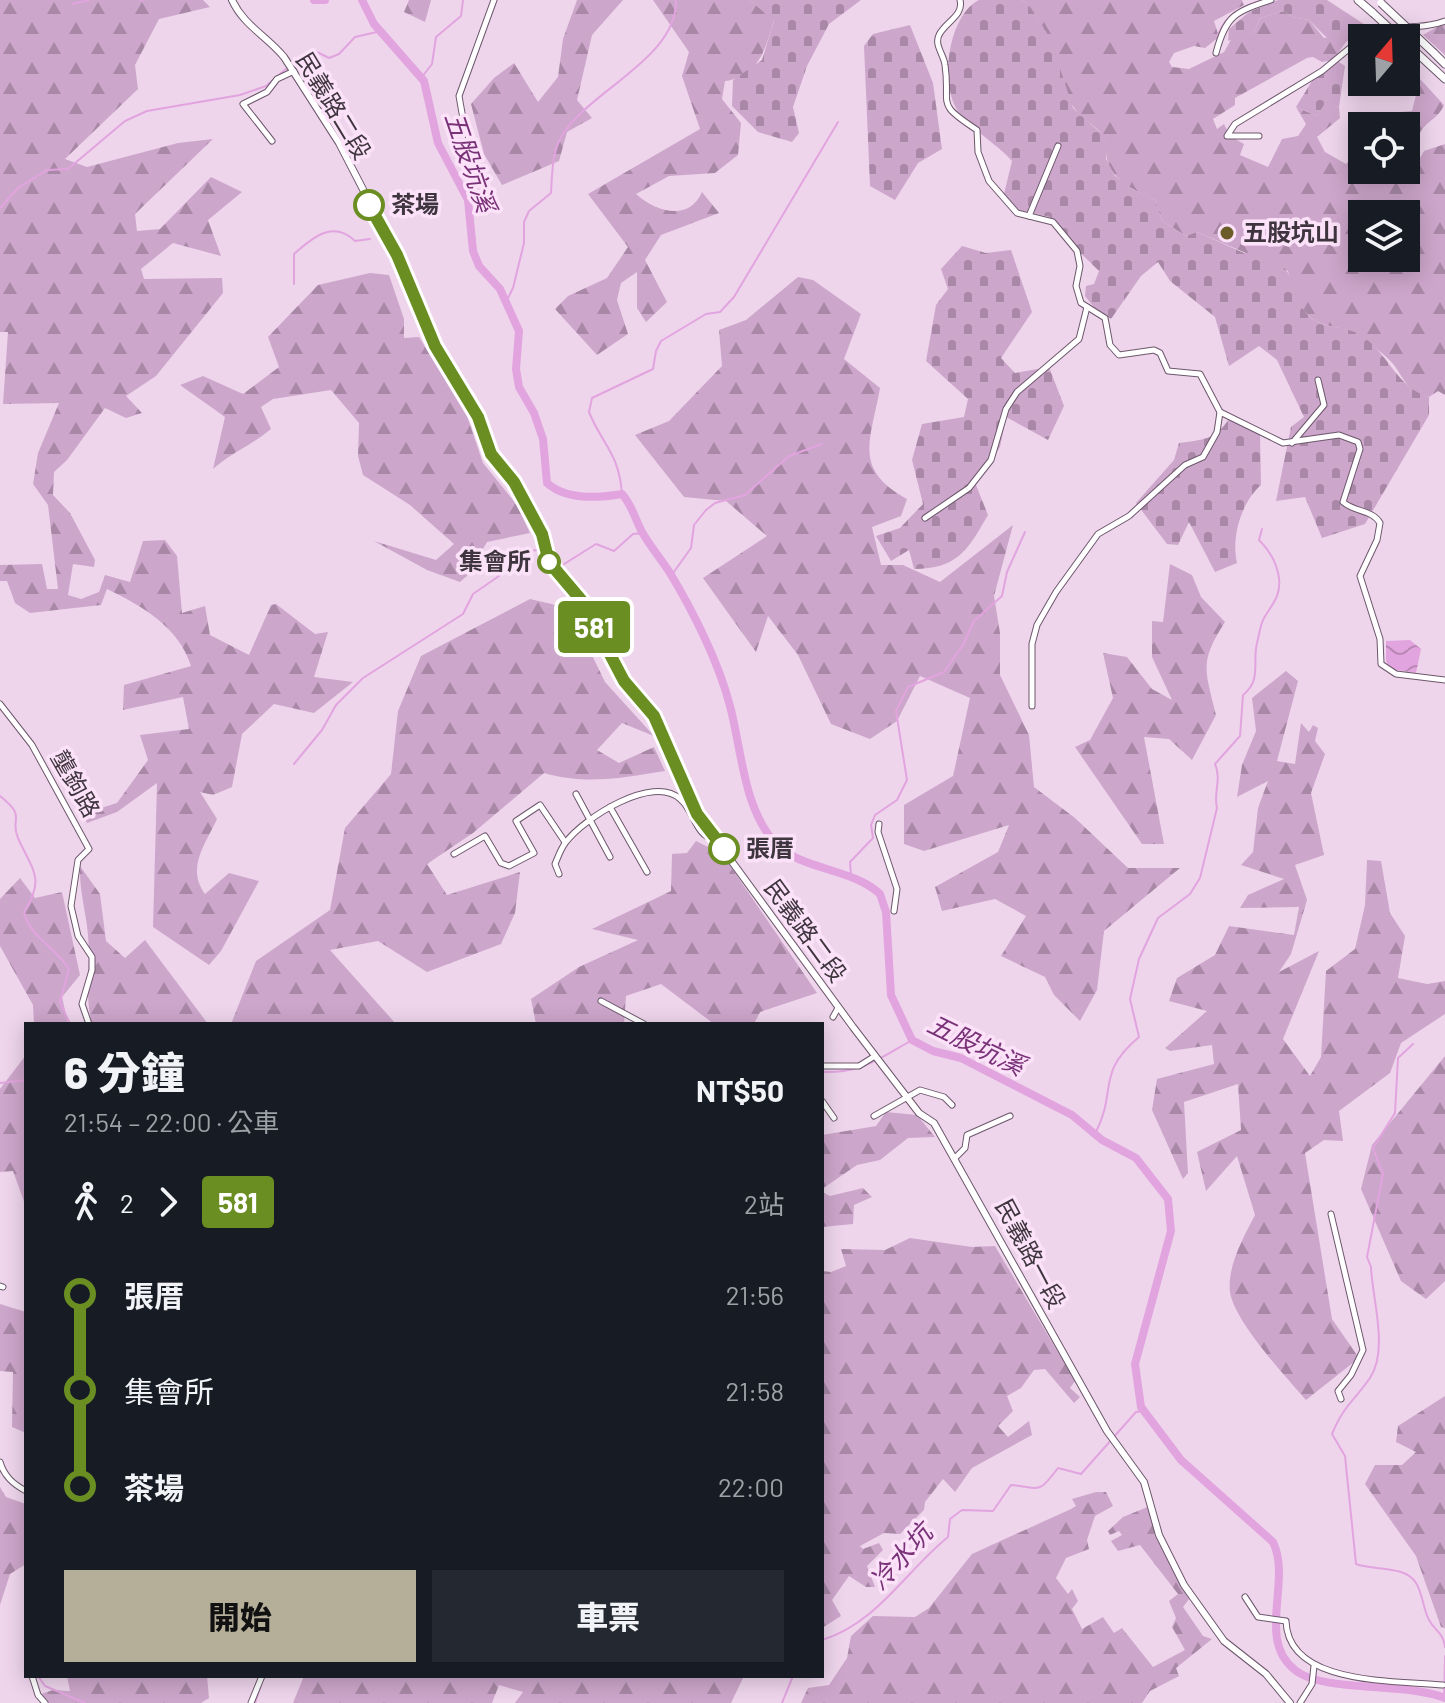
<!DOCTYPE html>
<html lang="zh-TW">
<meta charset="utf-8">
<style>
:root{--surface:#171b24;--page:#242831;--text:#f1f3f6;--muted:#9ea1a6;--accent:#b5af9a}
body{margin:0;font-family:Barlow,"Noto Sans TC",sans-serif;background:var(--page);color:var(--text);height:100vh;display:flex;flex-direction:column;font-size:30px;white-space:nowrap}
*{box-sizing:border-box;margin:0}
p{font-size:26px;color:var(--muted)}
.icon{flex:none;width:44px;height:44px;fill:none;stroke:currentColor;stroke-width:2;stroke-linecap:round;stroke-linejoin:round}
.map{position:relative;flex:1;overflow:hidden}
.drawer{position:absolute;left:24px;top:1022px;width:800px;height:656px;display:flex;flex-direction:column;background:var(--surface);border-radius:0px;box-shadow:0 4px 20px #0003}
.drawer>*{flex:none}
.badge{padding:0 16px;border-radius:6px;font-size:28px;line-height:52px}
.needle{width:52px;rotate:19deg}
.tools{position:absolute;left:1348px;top:24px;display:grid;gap:16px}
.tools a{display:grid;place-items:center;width:72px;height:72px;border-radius:0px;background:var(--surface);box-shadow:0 4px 20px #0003;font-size:40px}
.map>.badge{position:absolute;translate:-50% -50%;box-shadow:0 0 0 4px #fff}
.legs{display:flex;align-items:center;gap:12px;height:88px;padding:0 40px;font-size:26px}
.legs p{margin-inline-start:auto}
.head{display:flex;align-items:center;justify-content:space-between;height:136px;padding:0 40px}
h1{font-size:44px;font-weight:800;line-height:60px}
.cta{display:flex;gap:16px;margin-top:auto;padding:16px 40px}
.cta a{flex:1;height:92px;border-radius:0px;background:var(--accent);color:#111;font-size:32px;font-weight:800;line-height:92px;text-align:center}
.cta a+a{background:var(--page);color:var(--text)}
ul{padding:0 40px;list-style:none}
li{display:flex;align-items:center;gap:28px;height:96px;font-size:30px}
li i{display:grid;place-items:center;width:12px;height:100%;margin:0 10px;background:currentColor}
li i::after{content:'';width:20px;height:20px;margin:-10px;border:6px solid;border-radius:50%;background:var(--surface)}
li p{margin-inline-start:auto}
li:first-child i{background:linear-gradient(#0000 50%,currentColor 0)}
li:last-child i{background:linear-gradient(currentColor 50%,#0000 0)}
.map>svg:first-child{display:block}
</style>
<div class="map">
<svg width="1445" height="1703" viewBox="0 0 1445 1703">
<defs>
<pattern id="forest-firs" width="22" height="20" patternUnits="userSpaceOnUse" patternTransform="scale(2)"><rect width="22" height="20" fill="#cda6cb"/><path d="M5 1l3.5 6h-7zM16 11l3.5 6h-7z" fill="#a888a6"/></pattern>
<pattern id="cemetery-stones" width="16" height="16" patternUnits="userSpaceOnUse" patternTransform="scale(2)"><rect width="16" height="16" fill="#cda6cb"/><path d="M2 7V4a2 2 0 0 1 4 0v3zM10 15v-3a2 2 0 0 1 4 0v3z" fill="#a888a6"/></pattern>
<pattern id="water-waves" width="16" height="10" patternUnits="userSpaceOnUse" patternTransform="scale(2)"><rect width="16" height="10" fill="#e2a4df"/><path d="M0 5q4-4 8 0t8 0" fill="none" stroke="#b986b6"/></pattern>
</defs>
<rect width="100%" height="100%" fill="#eed5ec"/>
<!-- forest -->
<g fill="url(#forest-firs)" fill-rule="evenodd">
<path d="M0 0H203L210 7 159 19 135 65 138 89 65 159 87 167 178 143 213 139 135 214 137 231 160 229 211 177 242 192 208 220 221 256 173 243 141 269 144 279 222 278 223 293 156 376 126 396 142 413 126 418 105 408 67 460 54 472 53 495 70 513 95 560 94 567 73 564 68 595 81 599 99 592 105 575 130 582 143 541 165 540 177 556 182 613 205 606 210 635 249 655 271 605 276 604 315 634 328 632 314 677 353 682 314 713 274 704 242 734 232 787 213 795 200 792 217 819C205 845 186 868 205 894L229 873 259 881 221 951 209 965 153 927 157 783 117 812 87 823 82 814 117 803 148 760 140 735 189 729 183 697 123 710 124 685 191 666C179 627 142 606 107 589L101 605 30 613 15 603 7 581H0V565L42 564 47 589H58L48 505 33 484 38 453 59 403 3 404 8 332H0Z"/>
<polygon points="409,0 431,0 425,22 404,12"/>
<polygon points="577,0 623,0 592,35 577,100 592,118 567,132 559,161 502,185 484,154 471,104 494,78 514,63 538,102 558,77 563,39"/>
<path d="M653 0H750L774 20C766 48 759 76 725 81L722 99 741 123 738 155 715 173 669 176 636 194C656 212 689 222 702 192L719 213 661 235 645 260 667 302 646 322 637 308V272L621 283 617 300 628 334 597 355 555 309 568 296 607 278 628 247 588 194 700 129 682 76 689 52Z"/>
<path d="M1022 0H1242L1244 5 1214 21 1219 37 1205 48 1194 46 1174 53 1169 62 1172 67 1189 69 1224 52 1232 38 1254 32 1260 18 1284 11 1292 17 1309 20 1324 38 1346 36V42L1333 60 1322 62 1313 57 1307 58 1235 98V105L1213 119 1217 129 1224 124 1230 136 1244 144 1240 155 1268 167 1282 139 1298 136 1306 124 1296 107 1317 116 1325 102 1339 107 1340 118 1317 137 1325 152 1346 164 1362 148V170H1389L1390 182C1407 178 1416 166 1424 151L1445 144V395L1438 391 1429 397C1407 391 1406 382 1394 365 1385 354 1367 341 1355 334 1341 325 1323 329 1309 316 1297 305 1292 287 1288 271L1197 232 1186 236 1162 221 1155 200C1136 191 1116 183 1108 163 1105 155 1109 147 1105 139 1099 127 1083 120 1075 109 1049 76 1056 29 1022 0ZM1362 214H1406V258H1362Z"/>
<polygon points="1445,22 1445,55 1423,35"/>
<path d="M1420 79 1444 105C1437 122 1422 120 1416 143L1406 146V126H1385L1400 112 1412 111Z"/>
<path d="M370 273 389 275 404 319V338L419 337 466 413 483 463 517 505 530 533 487 542 468 575 460 582 427 570 374 541 436 560 454 544 410 505 363 475 358 456 359 423 331 390 273 399 261 407 271 429C252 445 231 453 213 469L225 417 180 385 203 376 243 394 279 367 268 337 318 285Z"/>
<path d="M798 277 813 280 861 314 844 359 880 388C871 440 852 469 907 499L901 516 872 527 881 565H903L940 582 1013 525 994 596 1000 633V675L1029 735 1034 787 1075 818 1128 868H1180L1104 931 1097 990 1080 1021 1054 995 1045 977 1001 956 1026 916 995 899 942 911 935 887 998 852 1009 825 924 851 904 844V805L953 776 970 698 920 676 897 721 870 739 831 724 798 655 768 616 756 652 703 578 767 536 726 501 684 497 635 435 669 421 722 366 719 330 746 320Z"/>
<path d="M1170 564 1192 575 1201 597 1225 622C1199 663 1205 669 1216 715L1192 760 1169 739 1144 737 1164 844H1142L1075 747 1090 740 1113 698 1103 653 1127 657 1152 689 1172 700 1152 657V621L1163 622Z"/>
<path d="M530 599 569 608 605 682 654 736 622 723 597 750 619 763 654 747 665 771C622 778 586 785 544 773L473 833 427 864 447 895 520 872 515 913 501 944 427 972 378 941 330 950 396 1024H231L256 961 330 910 345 828 391 774 398 711 421 656Z"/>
<path d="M1286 671 1298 681 1277 761 1295 764 1301 723 1309 732 1313 725 1318 728 1315 741 1325 754 1311 793 1324 855 1295 865 1307 900 1291 954 1279 972 1319 951 1283 1039 1310 1076 1321 1057 1326 971 1355 949 1365 905 1367 860 1381 861 1390 913 1405 936 1398 978 1427 984 1445 981V1014L1401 1043 1390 1073 1339 1111 1343 1141 1324 1140 1305 1153 1332 1319 1359 1358 1306 1400C1286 1377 1234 1321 1230 1292 1227 1266 1244 1236 1255 1215L1237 1156 1206 1191 1197 1152 1241 1130 1238 1084 1184 1102 1188 1173 1183 1179 1152 1110 1157 1079 1214 1064 1212 1045 1170 1051 1165 1048 1207 1011 1169 1001 1177 978 1215 955 1229 926 1294 935 1299 907 1240 908 1248 895 1284 879 1241 865 1253 852 1258 808 1268 781 1237 797 1242 765 1256 731 1252 698Z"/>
<polygon points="696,841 722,854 817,993 760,1012 754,1024 714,1024 661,984 626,996 624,1024 536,1024 531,999 579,967 638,940 592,929 671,891 672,854 687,853"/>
<path d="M80 866 100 894 106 941 125 958 145 940 208 1024H92C84 994 91 966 88 935 86 911 79 890 80 866Z"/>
<polygon points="20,878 35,898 62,892 80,975 62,997 68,1024 34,1024 33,1005 0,946 0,899"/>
<polygon points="26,1055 26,1207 13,1171 0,1172 0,1089"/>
<polygon points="1445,1056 1445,1281 1426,1299 1401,1281 1361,1189 1372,1145"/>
<polygon points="886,1112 917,1115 935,1137 908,1138 880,1160 857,1165 822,1189 822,1135 876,1126"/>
<polygon points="863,1188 872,1197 854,1205 853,1224 822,1227 822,1192 830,1196"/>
<polygon points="910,1238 972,1247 995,1246 1075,1381 1070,1388 1080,1397 1074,1403 1045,1369 1034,1370 1021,1388 1007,1396 1013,1411 998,1426 1008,1437 1029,1421 1032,1435 972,1468 955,1492 943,1479 925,1502 924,1510 900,1534 884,1533 860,1546 863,1549 879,1543 883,1550 867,1566 875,1587 866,1587 849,1576 832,1600 841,1616 822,1628 822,1271 831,1272 846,1266 841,1249 885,1250"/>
<polygon points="0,1304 26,1312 26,1433 12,1427 13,1372 0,1371"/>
<polygon points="1445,1396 1445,1628 1441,1627 1416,1556 1365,1484 1375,1465 1402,1465 1416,1452 1396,1442 1398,1426"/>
<polygon points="0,1487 6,1497 26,1504 26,1564 10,1574 0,1605"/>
<polygon points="1096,1492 1106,1492 1113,1506 1095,1516 1087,1540 1089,1549 1066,1558 1056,1578 1068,1594 1072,1589 1078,1601 1072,1609 1082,1629 1103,1617 1114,1633 1122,1628 1153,1667 1185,1650 1172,1627 1176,1618 1169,1601 1178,1594 1140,1545 1118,1551 1111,1541 1122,1535 1119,1531 1110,1535 1108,1531 1123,1517 1150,1506 1155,1536 1189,1599 1183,1607 1203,1636 1212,1639 1176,1668 1179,1676 1150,1691 1142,1703 801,1703 808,1688 829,1685 847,1658 851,1636 873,1616 915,1617 929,1608 972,1554 1071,1509 1076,1506 1072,1499"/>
<polygon points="67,1676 207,1676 209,1698 201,1703 48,1703 38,1695 53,1690 70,1691"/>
<polygon points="304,1676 744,1676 731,1703 515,1703 523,1692 499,1685 492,1703 293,1703"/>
</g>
<!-- cemetery -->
<g fill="url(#cemetery-stones)">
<polygon points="750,0 861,0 829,24 807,66 793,107 799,133 792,142 758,132 732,106 733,80 762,60 774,21"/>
<path d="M979 0H1022L1031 8 1050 38 1073 108 1104 136 1108 146 1106 159 1115 176 1132 189 1155 200 1162 221 1186 236 1197 232 1244 253 1265 252C1272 258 1284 265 1288 273 1295 286 1296 301 1306 313 1321 331 1345 324 1362 336 1389 354 1397 388 1429 397V415L1365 524 1322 538 1305 497 1276 501 1291 427 1304 417 1277 360 1259 346 1229 366 1215 317 1170 281 1158 262 1141 276 1111 319 1096 310 1085 296 1086 286 1094 284 1099 271 1063 236 1050 217 1019 210 1004 194 1012 161C997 144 975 132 960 114 938 87 948 15 979 0Z"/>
<polygon points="1278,0 1327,0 1370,28 1346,42 1346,36 1329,40 1309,20 1292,17 1284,11 1260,18 1254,32 1228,41 1229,29 1249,12"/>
<polygon points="910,25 933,83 942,149 918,163 895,200 870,186 864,46 873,34"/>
<polygon points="1362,40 1362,77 1357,77 1347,51"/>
<polygon points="1336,60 1345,66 1339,107 1325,103 1317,116 1296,107 1312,81"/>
<path d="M962 246 986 253 1011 250 1032 312 1001 358 1015 373 1049 367 1064 406 1048 440 1006 417 1000 447 976 485 988 515C968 550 957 569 914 569L909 550 891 561 876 536 900 528 923 504 912 460 922 424 964 417 968 399 926 361 936 305 948 289 941 269Z"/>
<path d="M1234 419 1260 433 1261 485C1241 503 1231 537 1237 563L1215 572 1189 522 1178 545 1167 544 1136 503 1174 460 1179 443C1201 440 1216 440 1228 420Z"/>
</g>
<!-- water -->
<polygon fill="url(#water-waves)" points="1410,640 1421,649 1416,673 1390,669 1386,661 1386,641"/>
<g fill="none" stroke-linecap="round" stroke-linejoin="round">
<!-- stream -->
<g stroke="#e2a4df" stroke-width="2">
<polyline points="140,0 143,0"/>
<polyline points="73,4 89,0"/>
<path d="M1218 35C1226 14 1242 6 1263 0"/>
<polyline points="422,77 432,64 436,37 461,16 463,0"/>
<polyline points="0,208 18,188 47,170 68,169 125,121 147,111 240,95 266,86 299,58 315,51 329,58 339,54 355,37 381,31"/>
<path d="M294 284V254C313 237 333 220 355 241L370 239"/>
<path d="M507 300 513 288 524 243V222L529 211 551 193C552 177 552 154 560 139 585 92 678 59 676 0"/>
<path d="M622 494C619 453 603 446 589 412L592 398 653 369 656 351 661 341 706 314 720 312 734 297 838 122"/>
<polyline points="549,558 561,566 596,544 614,551 633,534 643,533"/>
<polyline points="671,576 691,548 694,525 706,510 715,503 745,495 789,456 822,444"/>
<polyline points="294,764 322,730 336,705 363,678 463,614 473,594 499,576 513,554 537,550 544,555"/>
<path d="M0 796C28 818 9 818 18 838 32 870 46 878 24 912 29 936 55 947 69 969L60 1002 70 1024"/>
<polyline points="851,876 850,862 873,838 871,825 875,815 897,800 907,780 896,711 908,687 944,672 963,645 974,621 1002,596 1007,572 1025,532"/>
<path d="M1413 1044 1398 1058 1395 1113 1373 1148 1383 1174 1367 1257 1371 1267C1372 1298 1389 1350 1370 1378 1354 1401 1344 1405 1332 1434L1345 1456 1356 1564C1375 1571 1405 1565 1416 1583 1423 1594 1423 1609 1429 1620 1435 1631 1443 1632 1445 1647"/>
<path d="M822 1072C862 1073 879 1059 912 1040"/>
<polyline points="0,1083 26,1080"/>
<path d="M1095 1134C1118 1090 1095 1074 1139 1037L1130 999 1139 959 1158 918 1190 894 1200 878 1217 808C1213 792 1222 780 1215 764L1240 736 1243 695C1262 680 1252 663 1257 643 1259 636 1260 625 1264 618 1272 604 1281 597 1279 578 1277 563 1270 551 1259 540L1262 529"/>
<path d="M822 1640C877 1623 905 1572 948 1537L950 1519 962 1510 993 1511 1011 1485C1040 1487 1037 1496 1058 1468L1081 1474 1136 1412 1144 1411"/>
<polyline points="38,1676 45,1686 85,1703"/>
<polyline points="1444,1698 1445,1656"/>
<polyline points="255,1703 261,1685"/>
<polyline points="782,1703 793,1676"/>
</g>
<!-- river -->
<g stroke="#e2a4df" stroke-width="8">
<polyline points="314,0 325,0"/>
<path d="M362 0 374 24 424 81 438 143 468 200 473 251 479 266 500 289 519 331 516 369 519 387 534 413 543 439 547 483C566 500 599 498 622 494 632 505 635 519 642 532 650 546 661 559 670 573 693 611 719 663 730 706 742 751 743 808 776 844 801 870 852 868 880 894L886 912 891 995 912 1040 933 1051 961 1058 1072 1115 1102 1140 1136 1158 1168 1199 1171 1231 1135 1364 1141 1407 1181 1460 1273 1542C1292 1581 1256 1640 1295 1670 1323 1693 1407 1682 1445 1698"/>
</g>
<defs>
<g id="minor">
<path d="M960 0C964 16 945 22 939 35 934 45 944 55 945 65 951 107 934 102 977 130L978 152 989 181 1017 213 1053 222 1077 251 1080 266 1076 286 1081 303 1105 318 1110 345 1119 355 1154 350 1160 353 1168 371 1200 374 1220 412 1283 443 1339 435 1358 442 1360 449 1343 502C1354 512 1373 510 1380 523L1377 540 1360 576 1380 639 1381 664 1396 674 1445 680"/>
<path d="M1362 38C1387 21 1418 32 1445 21"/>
<path d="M1216 53C1226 15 1235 12 1271 0"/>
<polyline points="1259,136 1227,136 1235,124 1322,71 1362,38"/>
<polyline points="272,141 243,104 267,92 277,79 294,71"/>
<polyline points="478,155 465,130 459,96 494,0"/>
<polyline points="1029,216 1058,146"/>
<polyline points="1292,443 1324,405 1318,380"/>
<polyline points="925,518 969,488 991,460 1006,409 1017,392 1079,339 1087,307"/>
<polyline points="0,704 32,745 89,849 78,860 71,906 78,936 92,957 92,970 82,1004 89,1024"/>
<polyline points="1032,706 1032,644 1037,625 1056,592 1098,534 1129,516 1185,465 1203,457 1217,432 1220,412"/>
<polyline points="576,794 610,857"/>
<polyline points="610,807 647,872"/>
<polyline points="879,824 878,832 897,889 894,911"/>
<polyline points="454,854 485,836 501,863 509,866 534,853 516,821 540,805 565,842"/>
<path d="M559 874 555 864C558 857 561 848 566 842 584 818 653 774 680 799 695 811 694 835 715 840"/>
<polyline points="601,1001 644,1024"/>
<polyline points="833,1017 838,1008"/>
<polyline points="822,1066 859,1066 875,1056"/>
<polyline points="822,1101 834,1118"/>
<polyline points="874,1116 920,1090 944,1097 952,1105"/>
<polyline points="955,1158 965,1148 967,1135 1010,1116"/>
<polyline points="1331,1214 1363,1350 1351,1375 1338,1391 1341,1399"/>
<polyline points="0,1286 3,1287"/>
<path d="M0 1462C4 1476 13 1484 26 1491"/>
<path d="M1245 1597 1258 1617 1286 1621C1288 1686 1395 1680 1443 1685"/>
<polyline points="32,1676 38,1695 45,1703"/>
<polyline points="251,1703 262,1676"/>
<polyline points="1300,1703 1312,1684 1314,1666"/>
</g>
<path id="major" d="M232 0C244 26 267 36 284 57L339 143 397 255 435 346 478 417 491 454 514 482 542 534 549 562 582 601 624 681 644 702 663 731 697 814 853 1027 919 1113 934 1123 1107 1431 1144 1482 1159 1535 1184 1585 1224 1641 1266 1674 1290 1703"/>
<g id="highway">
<polyline points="1358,0 1373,13"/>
<polyline points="1406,43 1445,79"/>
<polyline points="1434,53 1445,64"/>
</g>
</defs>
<!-- minor casing -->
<use href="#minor" stroke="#6c576b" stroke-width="7"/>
<!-- major casing -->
<use href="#major" stroke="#6c576b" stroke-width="8"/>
<!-- highway casing -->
<use href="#highway" stroke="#6c576b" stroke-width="9"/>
<!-- minor -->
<use href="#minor" stroke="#fff" stroke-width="5"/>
<!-- major -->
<use href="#major" stroke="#fff" stroke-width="6"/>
<!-- highway -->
<use href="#highway" stroke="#fff" stroke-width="7"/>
<defs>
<g id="highway-bridge">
<polyline points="1381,3 1434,53"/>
<polyline points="1373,13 1400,38"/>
</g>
</defs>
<!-- highway-bridge casing -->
<use href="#highway-bridge" stroke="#6c576b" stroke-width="9" stroke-linecap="butt"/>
<!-- highway-bridge -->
<use href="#highway-bridge" stroke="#fff" stroke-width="7"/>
</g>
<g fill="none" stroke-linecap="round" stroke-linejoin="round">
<defs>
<polyline id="line-1" points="369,205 397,255 435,346 478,417 491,454 514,482 542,534 549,562 582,601 624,681 654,716 697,814 724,849"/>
</defs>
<!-- line-1 casing -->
<use href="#line-1" stroke="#fff" stroke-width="18"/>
<!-- line-1 -->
<use href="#line-1" stroke="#6b8e23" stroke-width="12"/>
</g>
<!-- markers -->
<g fill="#fff" stroke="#6b8e23" stroke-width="4">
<circle cx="369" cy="205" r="14"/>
<circle cx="549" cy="562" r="10"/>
<circle cx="724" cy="849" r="14"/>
</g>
<circle fill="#6c5c29" stroke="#fbe2f9" stroke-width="3" cx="1227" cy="233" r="8"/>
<g text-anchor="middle" stroke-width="7" stroke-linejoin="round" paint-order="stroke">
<!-- street labels -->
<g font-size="24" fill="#3f353e" stroke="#fbe2f9">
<text transform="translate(333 106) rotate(59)" y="8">民義路二段</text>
<text transform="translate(75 784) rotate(60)" y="8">壟鉤路</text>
<text transform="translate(805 931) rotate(54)" y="8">民義路二段</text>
<text transform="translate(1030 1254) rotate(62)" y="8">民義路一段</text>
</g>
<!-- stop labels -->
<g font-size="24" font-weight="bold" fill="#3f353e" stroke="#fbe2f9" text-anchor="start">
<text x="391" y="213">茶場</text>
<text x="531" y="570" text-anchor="end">集會所</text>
<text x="746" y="857">張厝</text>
</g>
<!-- poi labels -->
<g font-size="24" font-weight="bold" fill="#3f353e" stroke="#fbe2f9" text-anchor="start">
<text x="1243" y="241">五股坑山</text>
</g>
<!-- water labels -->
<g font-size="26" font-style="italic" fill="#793178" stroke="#fbe2f9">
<text transform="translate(470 162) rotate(71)" y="9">五股坑溪</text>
<text transform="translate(976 1045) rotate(26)" y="9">五股坑溪</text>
<text transform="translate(901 1557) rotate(-48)" y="9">冷水坑</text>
</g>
</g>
</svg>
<div class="tools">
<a><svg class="needle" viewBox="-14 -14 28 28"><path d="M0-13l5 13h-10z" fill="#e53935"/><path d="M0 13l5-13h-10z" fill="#9ea1a6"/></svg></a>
<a><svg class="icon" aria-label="locate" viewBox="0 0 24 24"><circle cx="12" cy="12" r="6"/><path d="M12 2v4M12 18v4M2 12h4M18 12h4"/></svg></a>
<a><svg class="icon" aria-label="layers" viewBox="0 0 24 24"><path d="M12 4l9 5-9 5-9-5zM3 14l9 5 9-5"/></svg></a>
</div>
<b class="badge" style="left:594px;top:627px;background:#6b8e23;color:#fff">581</b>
<section class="drawer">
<div class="head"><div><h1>6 分鐘</h1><p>21:54 – 22:00 · 公車</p></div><b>NT$50</b></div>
<div class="legs"><svg class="icon" aria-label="walk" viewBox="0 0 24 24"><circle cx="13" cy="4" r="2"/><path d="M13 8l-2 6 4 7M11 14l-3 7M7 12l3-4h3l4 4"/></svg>2<svg class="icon" aria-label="forward" viewBox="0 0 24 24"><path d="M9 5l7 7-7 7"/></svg><b class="badge" style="background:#6b8e23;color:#fff">581</b><p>2站</p></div>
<ul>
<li><i style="color:#6b8e23"></i><b>張厝</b><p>21:56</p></li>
<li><i style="color:#6b8e23"></i><span>集會所</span><p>21:58</p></li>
<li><i style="color:#6b8e23"></i><b>茶場</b><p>22:00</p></li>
</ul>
<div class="cta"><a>開始</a><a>車票</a></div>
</section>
</div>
